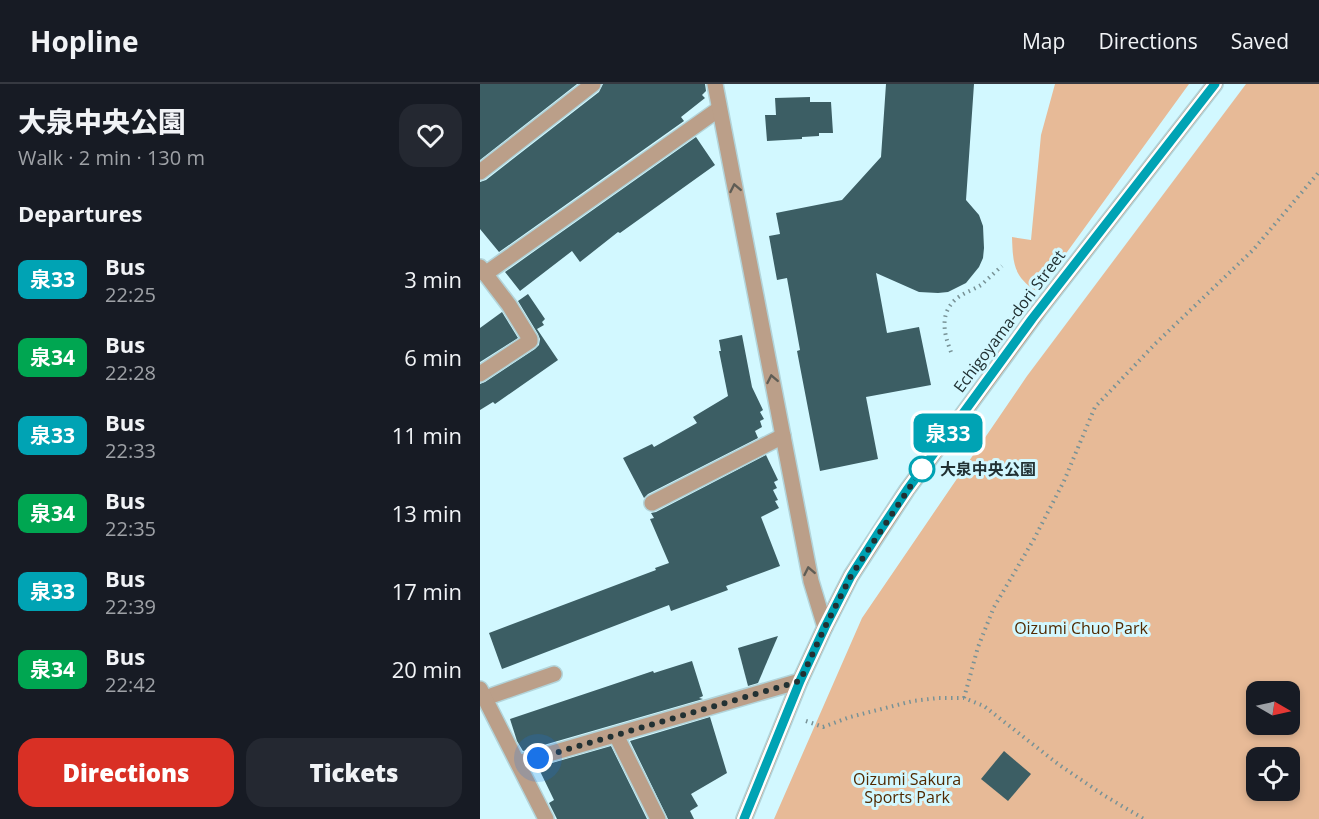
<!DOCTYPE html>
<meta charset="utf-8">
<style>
:root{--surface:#171b24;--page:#242831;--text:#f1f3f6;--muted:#9ea1a6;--line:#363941;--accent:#d93025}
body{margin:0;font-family:"Open Sans","Noto Sans JP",sans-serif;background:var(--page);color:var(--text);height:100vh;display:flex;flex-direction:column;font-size:22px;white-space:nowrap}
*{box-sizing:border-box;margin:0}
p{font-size:20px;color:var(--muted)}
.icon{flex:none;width:33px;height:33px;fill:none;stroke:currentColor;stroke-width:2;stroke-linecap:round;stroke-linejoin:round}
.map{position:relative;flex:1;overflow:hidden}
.sheet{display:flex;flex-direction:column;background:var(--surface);width:480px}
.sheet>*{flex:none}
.badge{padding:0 12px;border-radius:9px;font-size:21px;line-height:39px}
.needle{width:39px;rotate:99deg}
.fabs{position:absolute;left:766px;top:597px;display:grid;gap:12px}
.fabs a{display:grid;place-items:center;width:54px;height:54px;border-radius:12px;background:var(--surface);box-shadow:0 3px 9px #0003;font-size:30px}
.you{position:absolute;width:30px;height:30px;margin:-15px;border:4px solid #fff;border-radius:50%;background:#1a73e8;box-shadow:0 0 0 9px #1a73e833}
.map>.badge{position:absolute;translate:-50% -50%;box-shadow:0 0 0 3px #fff}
h2{padding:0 18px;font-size:22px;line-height:54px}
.round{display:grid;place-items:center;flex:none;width:63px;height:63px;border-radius:18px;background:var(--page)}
.summary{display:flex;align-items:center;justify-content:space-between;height:102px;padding:0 18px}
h1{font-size:28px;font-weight:800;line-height:45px}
.primary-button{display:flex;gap:12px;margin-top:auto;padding:12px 18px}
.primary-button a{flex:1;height:69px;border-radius:18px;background:var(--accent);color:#fff;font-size:24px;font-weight:800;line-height:69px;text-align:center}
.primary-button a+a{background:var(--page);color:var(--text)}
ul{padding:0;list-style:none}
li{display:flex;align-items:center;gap:18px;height:78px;padding:0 18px}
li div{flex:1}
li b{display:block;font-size:22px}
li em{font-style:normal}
li .badge{min-width:66px;font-weight:700;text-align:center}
header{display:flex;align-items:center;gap:36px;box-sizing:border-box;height:84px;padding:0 30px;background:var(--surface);border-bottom:2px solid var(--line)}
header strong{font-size:28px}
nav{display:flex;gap:33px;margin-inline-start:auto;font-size:21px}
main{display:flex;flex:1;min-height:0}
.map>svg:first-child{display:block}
</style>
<header>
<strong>Hopline</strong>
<nav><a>Map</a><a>Directions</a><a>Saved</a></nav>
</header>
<main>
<section class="sheet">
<div class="summary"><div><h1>大泉中央公園</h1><p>Walk · 2 min · 130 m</p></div><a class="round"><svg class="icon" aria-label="heart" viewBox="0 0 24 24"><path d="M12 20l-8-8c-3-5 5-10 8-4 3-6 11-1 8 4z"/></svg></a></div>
<h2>Departures</h2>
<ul>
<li><span class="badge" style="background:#00a3b4;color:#fff">泉33</span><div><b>Bus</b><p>22:25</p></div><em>3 min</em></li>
<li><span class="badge" style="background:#00a651;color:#fff">泉34</span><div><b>Bus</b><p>22:28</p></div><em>6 min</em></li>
<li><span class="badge" style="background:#00a3b4;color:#fff">泉33</span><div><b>Bus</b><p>22:33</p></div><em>11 min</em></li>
<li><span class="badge" style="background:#00a651;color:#fff">泉34</span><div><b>Bus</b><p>22:35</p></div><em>13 min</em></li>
<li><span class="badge" style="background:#00a3b4;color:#fff">泉33</span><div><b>Bus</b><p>22:39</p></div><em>17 min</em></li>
<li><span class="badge" style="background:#00a651;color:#fff">泉34</span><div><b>Bus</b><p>22:42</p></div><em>20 min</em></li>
</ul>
<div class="primary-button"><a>Directions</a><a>Tickets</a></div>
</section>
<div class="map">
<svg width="839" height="735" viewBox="0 0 839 735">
<rect width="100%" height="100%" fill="#d2f8ff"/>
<!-- green -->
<g fill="#e7ba97" fill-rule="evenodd">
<path d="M575 0H709L558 208C533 193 533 179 532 153L551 156 561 51Z"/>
<path d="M766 0H839V735H294L382 534 547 292ZM777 608H810V640H777ZM777 674H810V706H777Z"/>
</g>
<!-- building -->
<g fill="#3c5e64">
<polygon points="0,0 97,0 0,76"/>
<polygon points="123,0 225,0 226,7 222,11 225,14 201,33 204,37 19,168 0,145 0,98 6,96 119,8"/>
<polygon points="406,0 494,0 486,116 499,131 503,142 504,164 503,174 499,183 486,199 468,208 458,209 439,208 396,189 407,249 439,243 451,301 386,313 398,375 340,387 317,267 320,266 307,194 297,196 289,152 300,150 296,129 362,116 401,73"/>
<polygon points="330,13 330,18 351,18 353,49 339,49 339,52 322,53 322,55 287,57 285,31 296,31 295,14"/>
<polygon points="216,53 235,81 140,149 138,148 100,178 92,167 40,207 25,188"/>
<polygon points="48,210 65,235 62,238 64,241 57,245 78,276 15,320 13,318 0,326 0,300 5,298 55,265 59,261 60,255 58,250 38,217"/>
<polygon points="22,228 38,254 0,278 0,244"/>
<polygon points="262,251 272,303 283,326 280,328 284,335 280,337 282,343 275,347 278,354 168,410 164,414 143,374 172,360 174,363 217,339 213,333 248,312 239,267 241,267 239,256"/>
<polygon points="286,371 298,396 294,398 297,404 293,406 298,416 295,417 299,424 281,433 300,482 246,502 248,506 191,527 189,521 22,585 9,549 176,486 175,484 189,479 170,435 174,434 171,429 176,428"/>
<polygon points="298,552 278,599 268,602 258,564"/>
<polygon points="212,577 223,612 219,614 223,615 43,667 37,657 30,635 173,587 174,589"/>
<polygon points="230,633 247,689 211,710 218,722 210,727 214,735 188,735 150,657"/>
<polygon points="131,662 167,735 77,735 69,719 74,716 58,683"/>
<polygon points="524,667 551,690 528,717 501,695"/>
</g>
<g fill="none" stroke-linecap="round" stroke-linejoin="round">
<defs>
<g id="service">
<polyline points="0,88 113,0"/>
<polyline points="0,183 29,221 50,255 50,257 0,290"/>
<polyline points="5,190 239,25"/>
<polyline points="172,419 303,352"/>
<polyline points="5,614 74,590"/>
<polyline points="136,651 178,735"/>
<polyline points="38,679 320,597"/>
</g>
<g id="minor">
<polyline points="235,0 331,497 345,543"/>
<polyline points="0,605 66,735"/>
</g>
<polyline id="tertiary" points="264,735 320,597 345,543 371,492 427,406 560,225 735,0"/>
</defs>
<!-- service casing -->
<use href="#service" stroke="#b2d4da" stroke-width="18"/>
<!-- minor casing -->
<use href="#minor" stroke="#b2d4da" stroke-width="18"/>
<!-- tertiary casing -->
<use href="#tertiary" stroke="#b2d4da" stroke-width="18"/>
<!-- path -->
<g stroke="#789296" stroke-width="4" stroke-dasharray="1.5 4.5" stroke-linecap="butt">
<path d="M471 268C464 250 459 230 476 215 483 209 493 206 501 201 508 195 515 188 522 182"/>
<polyline points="484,614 498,563 514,523 554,455 584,397 615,323 675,260 773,166 839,88"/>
<polyline points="326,637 343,643 370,633 433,617 458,614 484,614 504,622 578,680 625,712 664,735"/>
</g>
<!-- service -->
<use href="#service" stroke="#bb9f89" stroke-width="15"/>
<!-- minor -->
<use href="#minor" stroke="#bb9f89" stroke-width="15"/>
<!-- tertiary -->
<use href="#tertiary" stroke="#bb9f89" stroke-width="15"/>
</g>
<!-- one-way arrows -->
<defs><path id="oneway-chevron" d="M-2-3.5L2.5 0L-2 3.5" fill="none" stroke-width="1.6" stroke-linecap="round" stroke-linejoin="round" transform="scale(1.5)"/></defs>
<g stroke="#5f5d55">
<use href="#oneway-chevron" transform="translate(255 104) rotate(-101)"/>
<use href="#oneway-chevron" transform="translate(292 295) rotate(-101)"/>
<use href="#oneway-chevron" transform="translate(329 487) rotate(-101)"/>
</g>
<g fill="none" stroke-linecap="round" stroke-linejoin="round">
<defs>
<polyline id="line" points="264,735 320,597 345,543 371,492 399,448 427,406 552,235 735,0"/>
</defs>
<!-- line casing -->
<use href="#line" stroke="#fff" stroke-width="14"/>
<!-- line -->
<use href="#line" stroke="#00a3b4" stroke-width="9"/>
<!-- walk -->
<polyline stroke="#223133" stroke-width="6" stroke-dasharray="0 10.8" points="58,674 320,597 345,543 371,492 442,385"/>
</g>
<!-- markers -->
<circle fill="#fff" stroke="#00a3b4" stroke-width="3" cx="442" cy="385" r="12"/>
<g text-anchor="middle" stroke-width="6" stroke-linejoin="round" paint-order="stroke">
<!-- street labels -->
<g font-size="16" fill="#223133" stroke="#d2f8ff">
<text transform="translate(529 237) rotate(-53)" y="6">Echigoyama-dori Street</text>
</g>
<!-- stop labels -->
<g font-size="16" font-weight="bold" fill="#223133" stroke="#d2f8ff" text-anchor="start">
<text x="460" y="391">大泉中央公園</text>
</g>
<!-- park labels -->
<g font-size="16" fill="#512900" stroke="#d2f8ff">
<text x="601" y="550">Oizumi Chuo Park</text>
<text x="427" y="701">Oizumi Sakura<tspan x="427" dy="18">Sports Park</tspan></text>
</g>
</g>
</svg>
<div class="fabs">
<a><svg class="needle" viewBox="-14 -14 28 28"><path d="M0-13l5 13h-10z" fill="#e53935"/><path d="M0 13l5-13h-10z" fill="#9ea1a6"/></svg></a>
<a><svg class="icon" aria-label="locate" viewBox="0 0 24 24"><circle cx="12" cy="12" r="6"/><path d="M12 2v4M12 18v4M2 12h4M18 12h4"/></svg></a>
</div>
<div class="you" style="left:58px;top:674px"></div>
<b class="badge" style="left:468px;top:349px;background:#00a3b4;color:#fff">泉33</b>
</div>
</main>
